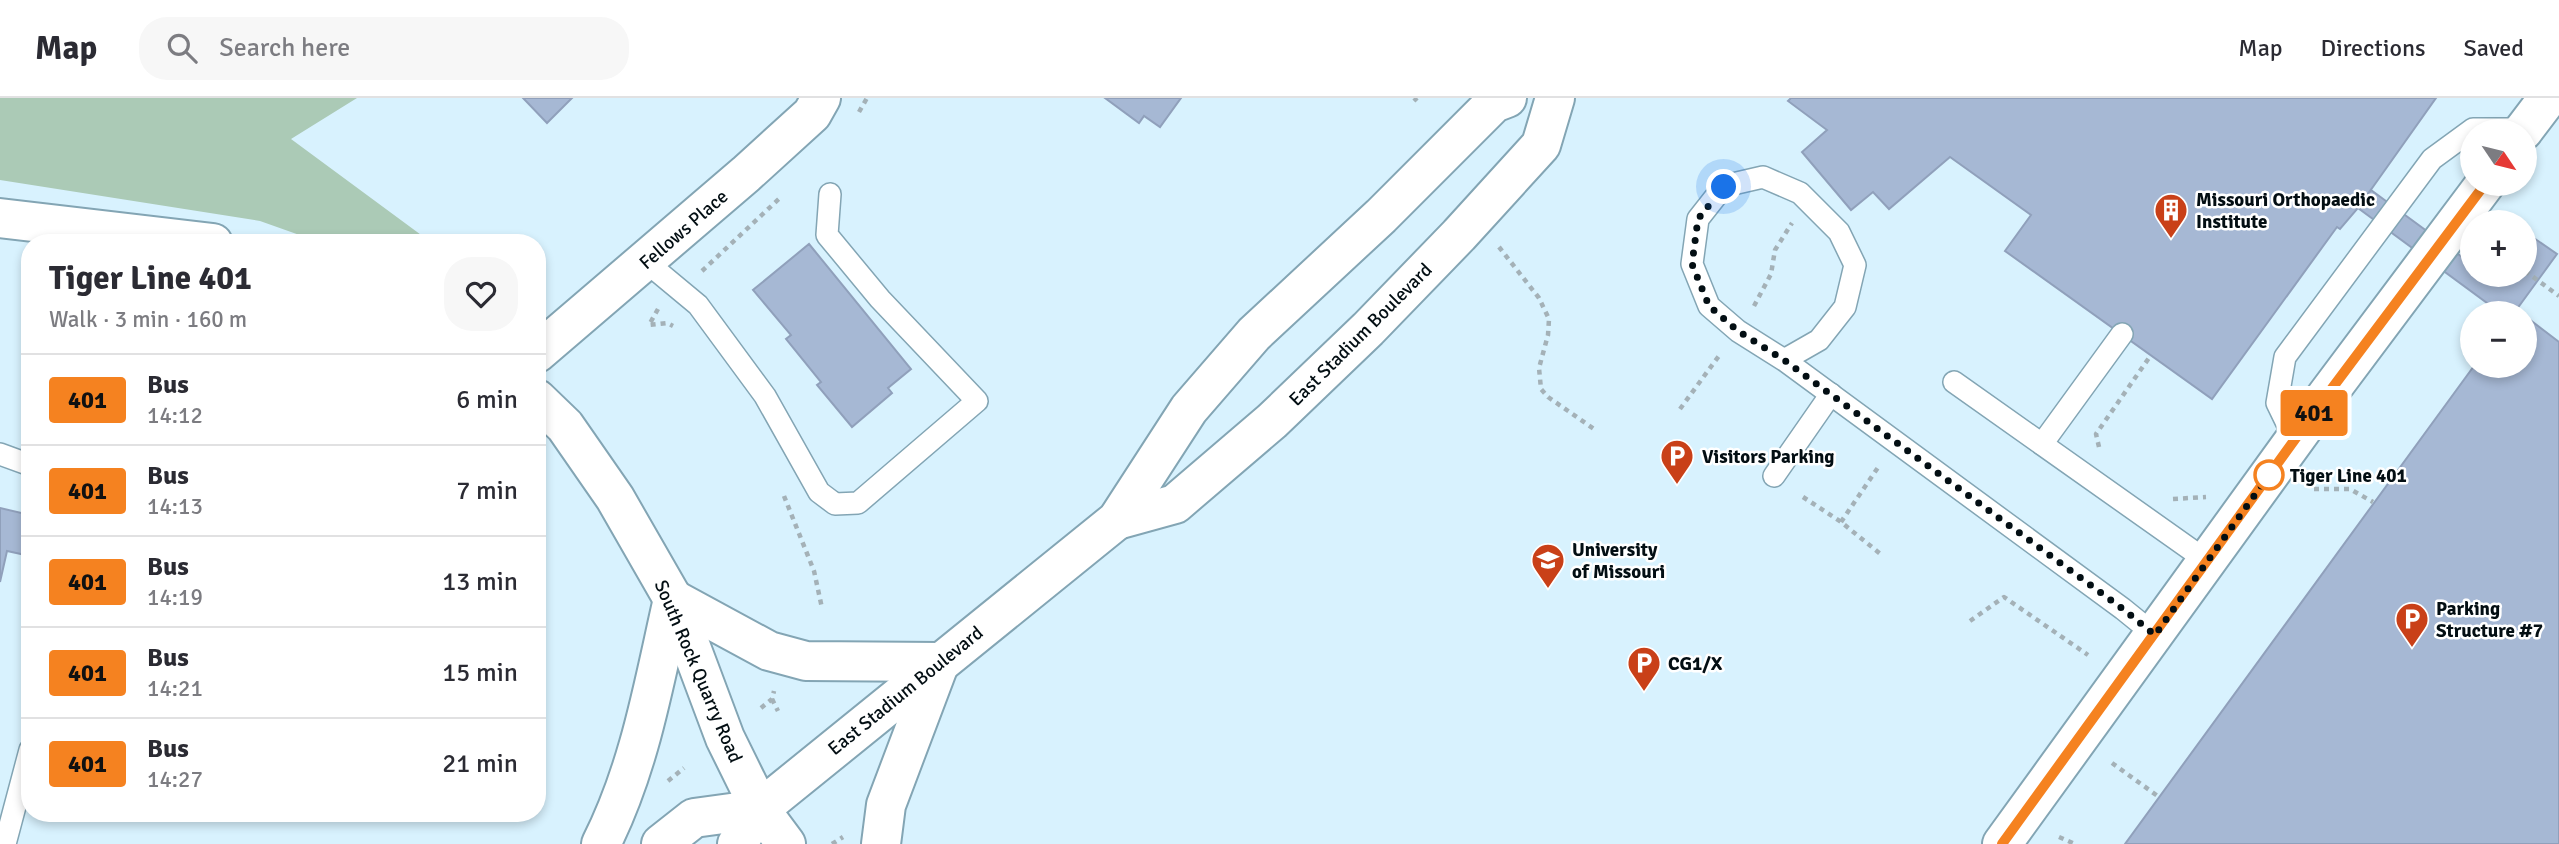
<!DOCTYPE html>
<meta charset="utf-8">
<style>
:root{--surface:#fff;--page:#f7f7f7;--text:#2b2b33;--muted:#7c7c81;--line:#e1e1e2}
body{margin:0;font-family:Signika,sans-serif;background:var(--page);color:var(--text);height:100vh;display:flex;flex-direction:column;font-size:26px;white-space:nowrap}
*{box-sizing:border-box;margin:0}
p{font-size:23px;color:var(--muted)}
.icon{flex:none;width:38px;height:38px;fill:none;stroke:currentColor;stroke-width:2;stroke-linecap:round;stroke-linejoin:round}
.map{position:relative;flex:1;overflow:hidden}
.drawer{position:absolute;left:21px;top:136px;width:525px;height:588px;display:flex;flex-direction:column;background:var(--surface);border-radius:28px;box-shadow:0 4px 10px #0003}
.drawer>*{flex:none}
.badge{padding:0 14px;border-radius:5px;font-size:24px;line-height:46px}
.needle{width:46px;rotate:125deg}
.fabs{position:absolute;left:2460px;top:21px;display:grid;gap:14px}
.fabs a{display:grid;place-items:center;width:77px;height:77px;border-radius:50%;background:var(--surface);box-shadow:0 4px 10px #0003;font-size:35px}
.you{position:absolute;width:35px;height:35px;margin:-18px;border:5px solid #fff;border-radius:50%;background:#1a73e8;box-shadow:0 0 0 10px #1a73e833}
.map>.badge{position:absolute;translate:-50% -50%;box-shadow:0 0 0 4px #fff}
.round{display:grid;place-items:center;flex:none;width:74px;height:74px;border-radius:28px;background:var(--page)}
.overview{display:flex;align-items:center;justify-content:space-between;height:119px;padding:0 28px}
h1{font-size:33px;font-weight:700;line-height:52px}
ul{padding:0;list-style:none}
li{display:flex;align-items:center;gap:21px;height:91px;padding:0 28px;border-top:2px solid var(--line)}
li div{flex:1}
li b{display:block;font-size:26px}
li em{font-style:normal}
li .badge{min-width:77px;font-weight:700;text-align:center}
header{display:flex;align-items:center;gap:42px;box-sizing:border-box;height:98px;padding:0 35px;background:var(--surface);border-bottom:2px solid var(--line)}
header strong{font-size:33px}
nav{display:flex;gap:38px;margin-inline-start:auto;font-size:24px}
.search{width:490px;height:63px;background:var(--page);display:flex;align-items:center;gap:18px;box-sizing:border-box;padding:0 24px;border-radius:28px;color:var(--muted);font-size:26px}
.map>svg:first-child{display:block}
</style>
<header>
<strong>Map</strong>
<div class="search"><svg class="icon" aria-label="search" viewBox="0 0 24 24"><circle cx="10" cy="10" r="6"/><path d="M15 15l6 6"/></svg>Search here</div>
<nav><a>Map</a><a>Directions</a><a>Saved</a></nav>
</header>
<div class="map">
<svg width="2559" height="746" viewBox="0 0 2559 746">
<rect width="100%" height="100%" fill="#e9f8fe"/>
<!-- built -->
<path fill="#d8f2fe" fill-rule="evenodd" d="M0 0H2559V746H0ZM2473 33H2525V86H2473ZM2473 124H2525V177H2473ZM30 145H537V716H30ZM2473 215H2525V268H2473Z"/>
<!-- green -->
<polygon fill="#abcab6" points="0,0 357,0 291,41 432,145 322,145 260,123 0,82"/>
<!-- building -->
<g fill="#a6b8d4" stroke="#90a0bb" stroke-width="2">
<polygon points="523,0 572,0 547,25"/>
<polygon points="1105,0 1181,0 1160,29 1144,18 1139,25"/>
<polygon points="1791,0 2436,0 2358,110 2340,131 2337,129 2212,301 2005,153 2031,117 1950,59 1889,111 1873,94 1851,112 1802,54 1827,32 1788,3"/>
<polygon points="2371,92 2473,167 2473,177 2486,177 2494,183 2498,177 2525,177 2525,140 2528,136 2557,156 2514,215 2485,215 2491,208 2358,110"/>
<polygon points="809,146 911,271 888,290 892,295 852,329 817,287 821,284 786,241 791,237 753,192"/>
<polygon points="2525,218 2559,244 2559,746 2125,746 2474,268 2525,268"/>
<polygon points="0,410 30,417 30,458 7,453 0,484"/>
</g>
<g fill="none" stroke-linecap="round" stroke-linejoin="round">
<defs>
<g id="service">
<polyline points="645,163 698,207 765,298 819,394 835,406 858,405 977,303 880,201 827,137 830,96"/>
<polyline points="1784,262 1819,242 1845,209 1855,167 1839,134 1800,95 1763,79 1724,88 1698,121 1692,166 1709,208 1738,233 1784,262 2123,511 2155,537"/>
<polyline points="1954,284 2207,463"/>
<polyline points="2295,342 2277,305 2285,259 2432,61 2473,31 2525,31"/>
<polyline points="2042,346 2122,236"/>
<polyline points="0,356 30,367"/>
<polyline points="1774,378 1831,296"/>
<polyline points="5,746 30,652"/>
</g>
<g id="minor">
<polyline points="2523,33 2548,0"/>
<polyline points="537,255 746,76 812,16 821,0"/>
<polyline points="2002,746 2327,297 2485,86"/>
</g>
<g id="tertiary">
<polyline points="0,120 213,145"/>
<polyline points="537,301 565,328 615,400 673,501 725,640 760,711"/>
</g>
<polyline id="secondary" points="760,711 786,746"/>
<g id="primary">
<polyline points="1117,422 1175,406 1272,323 1368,231 1459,137 1541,47 1555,0"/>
<path d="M601 746C640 669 654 584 673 501L769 553 806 563 940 564 886 707 881 746"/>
<polyline points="661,746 694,720 760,711"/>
<polyline points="737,746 760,711 1117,422 1189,311 1254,236 1381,118 1494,5 1507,0"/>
</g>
</defs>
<!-- service casing -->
<use href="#service" stroke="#83a5b4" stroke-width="24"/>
<!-- minor casing -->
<use href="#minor" stroke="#83a5b4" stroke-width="42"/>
<!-- tertiary casing -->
<use href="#tertiary" stroke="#83a5b4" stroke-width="42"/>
<!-- secondary casing -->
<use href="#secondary" stroke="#83a5b4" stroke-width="42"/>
<!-- primary casing -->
<use href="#primary" stroke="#83a5b4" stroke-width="42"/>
<!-- path -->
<g stroke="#a4b1b7" stroke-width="4.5" stroke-dasharray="5 5" stroke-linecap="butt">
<polyline points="1414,0 1417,3"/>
<polyline points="859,14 867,0"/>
<polyline points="1499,149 1539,200 1549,221 1548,237 1539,270 1541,291 1548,299 1594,331"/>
<polyline points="702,173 782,98"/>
<polyline points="2525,173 2559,198"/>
<polyline points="1754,208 1771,176 1775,152 1792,125"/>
<polyline points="658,211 649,227 667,225 673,228"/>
<polyline points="1680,311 1721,255"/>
<polyline points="2099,349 2096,336 2151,257"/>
<polyline points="2314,391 2350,391 2373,404"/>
<polyline points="784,398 814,473 822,510"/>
<polyline points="1803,399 1841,424 1883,458"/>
<polyline points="2173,401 2206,399"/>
<polyline points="1841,424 1879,368"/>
<polyline points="1970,523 2004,499 2088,557"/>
<polyline points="772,601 778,613"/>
<polyline points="761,610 772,601 774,593"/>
<polyline points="2112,665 2159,699"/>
<polyline points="668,683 684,670"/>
<polyline points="2059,739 2075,746"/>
<polyline points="832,746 843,739"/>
</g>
<!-- service -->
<use href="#service" stroke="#fff" stroke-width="21"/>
<!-- minor -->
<use href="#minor" stroke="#fff" stroke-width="38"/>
<!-- tertiary -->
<use href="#tertiary" stroke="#fff" stroke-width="38"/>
<!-- secondary -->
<use href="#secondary" stroke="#fff" stroke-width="38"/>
<!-- primary -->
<use href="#primary" stroke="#fff" stroke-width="38"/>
</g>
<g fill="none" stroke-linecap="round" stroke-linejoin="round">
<defs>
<polyline id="line" points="2002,746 2327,297 2485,86"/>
</defs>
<!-- line casing -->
<use href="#line" stroke="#fff" stroke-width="16"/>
<!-- line -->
<use href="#line" stroke="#f58220" stroke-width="10"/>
<!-- walk -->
<polyline stroke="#030e13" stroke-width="7" stroke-dasharray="0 12.6" points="1724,89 1698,121 1692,166 1709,208 1738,233 1784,262 2123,511 2155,537 2269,377"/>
</g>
<!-- icons -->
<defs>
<symbol id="building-pin" viewBox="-11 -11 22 30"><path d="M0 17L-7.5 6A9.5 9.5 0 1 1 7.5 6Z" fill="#c94018" stroke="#fff"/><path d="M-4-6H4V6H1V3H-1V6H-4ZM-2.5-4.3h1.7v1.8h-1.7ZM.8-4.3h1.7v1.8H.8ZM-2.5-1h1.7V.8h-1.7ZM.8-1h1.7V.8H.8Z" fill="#fff"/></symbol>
<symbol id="parking-pin" viewBox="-11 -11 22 30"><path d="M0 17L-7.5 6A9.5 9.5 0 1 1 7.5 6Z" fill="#c94018" stroke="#fff"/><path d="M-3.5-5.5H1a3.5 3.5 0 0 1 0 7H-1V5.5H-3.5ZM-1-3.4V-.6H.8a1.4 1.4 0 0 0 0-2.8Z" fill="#fff"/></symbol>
<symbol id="university-pin" viewBox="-11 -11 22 30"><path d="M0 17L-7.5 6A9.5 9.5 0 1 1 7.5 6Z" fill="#c94018" stroke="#fff"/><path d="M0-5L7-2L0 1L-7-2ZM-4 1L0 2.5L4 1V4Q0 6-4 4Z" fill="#fff"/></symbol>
</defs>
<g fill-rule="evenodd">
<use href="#building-pin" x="2152" y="93" width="38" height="52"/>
<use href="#parking-pin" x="1658" y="339" width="38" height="52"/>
<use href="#university-pin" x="1529" y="443" width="38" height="52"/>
<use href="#parking-pin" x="2393" y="502" width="38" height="52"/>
<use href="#parking-pin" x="1625" y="546" width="38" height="52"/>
</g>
<!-- markers -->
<circle fill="#fff" stroke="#f58220" stroke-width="3.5" cx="2269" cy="377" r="14"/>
<g text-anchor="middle" stroke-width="5" stroke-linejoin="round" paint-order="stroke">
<!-- poi labels -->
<g font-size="19" font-weight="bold" fill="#030e13" stroke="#fff" text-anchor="start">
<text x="2196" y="108">Missouri Orthopaedic<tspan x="2196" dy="22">Institute</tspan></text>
<text x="1702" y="365">Visitors Parking</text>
<text x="1572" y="458">University<tspan x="1572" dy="22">of Missouri</tspan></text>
<text x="2436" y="517">Parking<tspan x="2436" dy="22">Structure #7</tspan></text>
<text x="1668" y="572">CG1/X</text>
</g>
<!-- street labels -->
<g font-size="19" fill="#030e13" stroke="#fff">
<text transform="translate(683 131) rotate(-41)" y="7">Fellows Place</text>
<text transform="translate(1360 236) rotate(-45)" y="7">East Stadium Boulevard</text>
<text transform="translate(699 573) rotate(67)" y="7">South Rock Quarry Road</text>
<text transform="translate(905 592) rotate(-39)" y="7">East Stadium Boulevard</text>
</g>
<!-- stop labels -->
<g font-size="19" font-weight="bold" fill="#030e13" stroke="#fff" text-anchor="start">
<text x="2290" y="384">Tiger Line 401</text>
</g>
</g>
</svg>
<div class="fabs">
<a><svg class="needle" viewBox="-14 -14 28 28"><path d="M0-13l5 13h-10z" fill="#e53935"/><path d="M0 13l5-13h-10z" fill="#7c7c81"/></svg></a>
<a>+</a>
<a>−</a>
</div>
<div class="you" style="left:1724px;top:89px"></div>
<b class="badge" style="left:2314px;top:315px;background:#f58220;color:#111">401</b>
<section class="drawer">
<div class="overview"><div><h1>Tiger Line 401</h1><p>Walk · 3 min · 160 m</p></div><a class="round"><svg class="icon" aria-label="heart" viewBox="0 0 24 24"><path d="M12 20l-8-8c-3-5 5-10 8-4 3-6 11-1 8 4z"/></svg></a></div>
<ul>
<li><span class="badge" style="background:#f58220;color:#111">401</span><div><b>Bus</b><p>14:12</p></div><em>6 min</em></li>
<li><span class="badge" style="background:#f58220;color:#111">401</span><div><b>Bus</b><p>14:13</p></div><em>7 min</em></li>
<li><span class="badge" style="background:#f58220;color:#111">401</span><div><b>Bus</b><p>14:19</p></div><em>13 min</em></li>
<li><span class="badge" style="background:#f58220;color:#111">401</span><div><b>Bus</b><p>14:21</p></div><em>15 min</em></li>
<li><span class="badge" style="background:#f58220;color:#111">401</span><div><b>Bus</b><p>14:27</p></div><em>21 min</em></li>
</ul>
</section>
</div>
